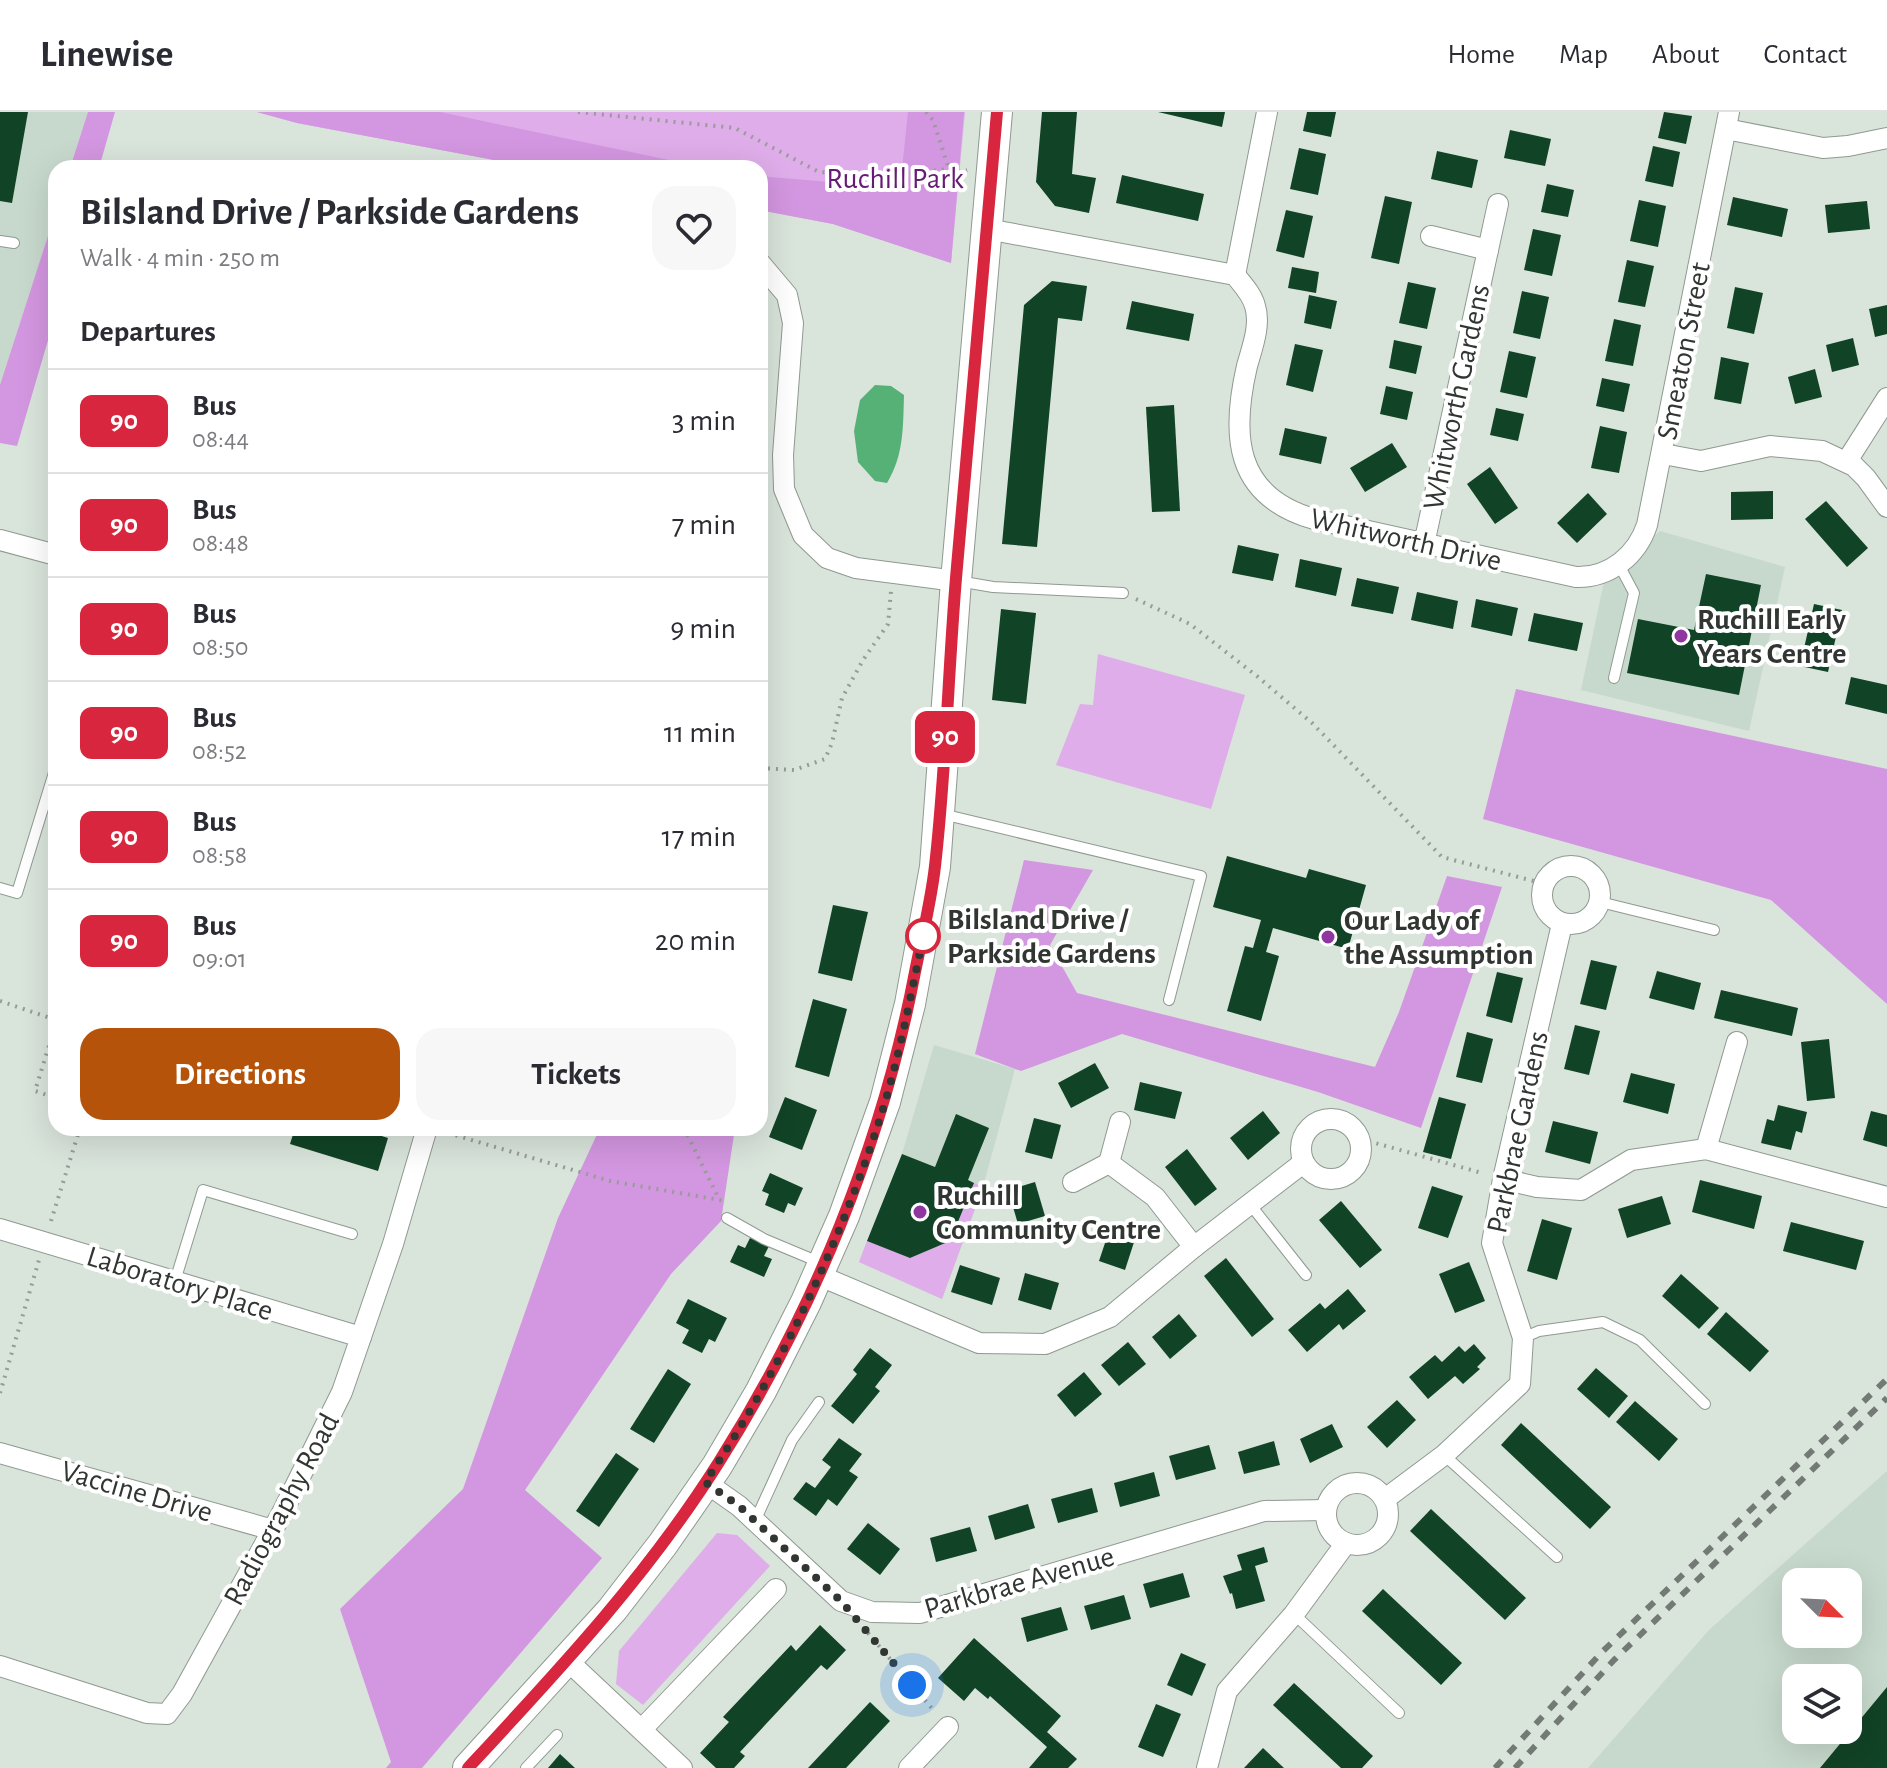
<!DOCTYPE html>
<meta charset="utf-8">
<style>
:root{--surface:#fff;--page:#f7f7f7;--text:#2b2b33;--muted:#7c7c81;--line:#e1e1e2;--accent:#b45309}
body{margin:0;font-family:"Alegreya Sans",sans-serif;background:var(--page);color:var(--text);height:100vh;display:flex;flex-direction:column;font-size:30px;white-space:nowrap}
*{box-sizing:border-box;margin:0}
p{font-size:26px;color:var(--muted)}
.icon{flex:none;width:44px;height:44px;fill:none;stroke:currentColor;stroke-width:2;stroke-linecap:round;stroke-linejoin:round}
.map{position:relative;flex:1;overflow:hidden}
.details{position:absolute;left:48px;top:48px;width:720px;height:976px;display:flex;flex-direction:column;background:var(--surface);border-radius:24px;box-shadow:0 8px 32px #0002}
.details>*{flex:none}
.badge{padding:0 16px;border-radius:12px;font-size:28px;line-height:52px}
.needle{width:52px;rotate:114deg}
.tools{position:absolute;left:1782px;top:1456px;display:grid;gap:16px}
.tools a{display:grid;place-items:center;width:80px;height:80px;border-radius:16px;background:var(--surface);box-shadow:0 8px 32px #0002;font-size:40px}
.you{position:absolute;width:40px;height:40px;margin:-20px;border:6px solid #fff;border-radius:50%;background:#1a73e8;box-shadow:0 0 0 12px #1a73e833}
.map>.badge{position:absolute;translate:-50% -50%;box-shadow:0 0 0 4px #fff}
h2{padding:0 32px;font-size:30px;line-height:72px}
.round{display:grid;place-items:center;flex:none;width:84px;height:84px;border-radius:24px;background:var(--page)}
.headline{display:flex;align-items:center;justify-content:space-between;height:136px;padding:0 32px}
h1{font-size:38px;font-weight:700;line-height:60px}
.action{display:flex;gap:16px;margin-top:auto;padding:16px 32px}
.action a{flex:1;height:92px;border-radius:24px;background:var(--accent);color:#fff;font-size:32px;font-weight:700;line-height:92px;text-align:center}
.action a+a{background:var(--page);color:var(--text)}
ul{padding:0;list-style:none}
li{display:flex;align-items:center;gap:24px;height:104px;padding:0 32px;border-top:2px solid var(--line)}
li div{flex:1}
li b{display:block;font-size:30px}
li em{font-style:normal}
li .badge{min-width:88px;font-weight:700;text-align:center}
header{display:flex;align-items:center;gap:48px;box-sizing:border-box;height:112px;padding:0 40px;background:var(--surface);border-bottom:2px solid var(--line)}
header strong{font-size:38px}
nav{display:flex;gap:44px;margin-inline-start:auto;font-size:28px}
.map>svg:first-child{display:block}
</style>
<header>
<strong>Linewise</strong>
<nav><a>Home</a><a>Map</a><a>About</a><a>Contact</a></nav>
</header>
<div class="map">
<svg width="1887" height="1656" viewBox="0 0 1887 1656">
<rect width="100%" height="100%" fill="#d9e4db"/>
<!-- built -->
<g fill="#c7d9cc" fill-rule="evenodd">
<polygon points="0,0 88,0 70,56 56,56 56,99 0,273"/>
<polygon points="1660,419 1785,455 1749,619 1581,578 1604,470"/>
<polygon points="934,933 1015,957 983,1075 942,1187 859,1150 902,1042"/>
<path d="M1887 1359V1656H1588L1709 1518ZM1796 1470H1848V1522H1796ZM1796 1566H1848V1618H1796Z"/>
</g>
<!-- green -->
<g fill="#dfade9">
<polygon points="257,0 965,0 951,151 833,112 760,98 760,56 536,56 297,11"/>
<polygon points="1098,542 1245,583 1211,697 1056,653 1080,592 1093,593"/>
<polygon points="974,1071 983,1075 942,1187 859,1150 867,1129 910,1146 950,1129"/>
<polygon points="717,1421 737,1423 770,1454 643,1593 616,1572 619,1539"/>
</g>
<!-- forest -->
<g fill="#d396e0">
<polygon points="88,0 115,0 99,56 70,56"/>
<polygon points="257,0 440,0 707,56 536,56 297,11"/>
<polygon points="908,0 964,0 951,151 833,112 760,98 760,64 900,76"/>
<polygon points="56,99 56,201 17,334 0,331 0,273"/>
<polygon points="1516,577 1887,657 1887,892 1771,788 1483,707"/>
<polygon points="1024,748 1093,758 1050,833 1077,881 1375,955 1399,900 1447,764 1502,775 1421,1016 1318,980 1122,922 1021,959 975,942"/>
<polygon points="600,1016 735,1016 721,1109 671,1162 525,1378 602,1446 422,1656 386,1656 391,1650 340,1497 463,1377 558,1106"/>
</g>
<!-- water -->
<path fill="#56b177" d="M875 273 891 274 904 283C903 315 904 343 887 371L875 369 858 350 854 319 860 288Z"/>
<!-- building -->
<g fill="#114326">
<polygon points="0,0 28,0 12,91 0,89"/>
<polygon points="1042,0 1077,0 1072,62 1096,66 1089,101 1055,94 1036,70"/>
<polygon points="1158,0 1225,0 1222,15"/>
<polygon points="1307,0 1336,0 1331,25 1303,19"/>
<polygon points="1664,0 1692,4 1686,32 1658,26"/>
<polygon points="1510,18 1551,27 1545,54 1504,46"/>
<polygon points="1653,34 1680,40 1673,75 1645,69"/>
<polygon points="1299,36 1326,42 1318,83 1290,77"/>
<polygon points="1437,39 1478,48 1472,76 1431,67"/>
<polygon points="1122,63 1204,82 1198,109 1116,91"/>
<polygon points="1547,72 1574,78 1568,105 1541,100"/>
<polygon points="1385,84 1412,90 1399,152 1371,146"/>
<polygon points="1733,85 1788,97 1782,125 1727,113"/>
<polygon points="1639,88 1666,94 1658,135 1630,129"/>
<polygon points="1867,89 1870,117 1828,121 1825,93"/>
<polygon points="1286,98 1313,104 1304,146 1276,139"/>
<polygon points="1533,117 1561,123 1552,164 1524,158"/>
<polygon points="1627,148 1654,154 1645,195 1618,190"/>
<polygon points="1292,155 1319,160 1316,181 1288,176"/>
<polygon points="1052,169 1087,174 1082,209 1058,206 1037,435 1002,432 1024,193"/>
<polygon points="1408,170 1436,176 1427,217 1399,211"/>
<polygon points="1735,175 1763,181 1754,222 1727,216"/>
<polygon points="1522,179 1549,185 1540,227 1513,221"/>
<polygon points="1309,183 1337,189 1331,217 1304,211"/>
<polygon points="1132,189 1194,202 1189,229 1126,217"/>
<polygon points="1887,193 1887,222 1875,225 1869,197"/>
<polygon points="1614,207 1641,213 1633,254 1605,249"/>
<polygon points="1853,226 1859,253 1832,260 1826,233"/>
<polygon points="1394,228 1422,234 1416,262 1389,256"/>
<polygon points="1295,232 1323,238 1313,280 1286,273"/>
<polygon points="1509,239 1536,245 1527,286 1500,280"/>
<polygon points="1721,245 1749,251 1741,292 1714,287"/>
<polygon points="1815,257 1822,285 1795,292 1788,265"/>
<polygon points="1602,266 1630,272 1624,300 1596,294"/>
<polygon points="1386,274 1413,280 1407,308 1380,302"/>
<polygon points="1174,293 1180,399 1152,400 1146,295"/>
<polygon points="1496,296 1524,302 1518,329 1490,323"/>
<polygon points="1600,314 1627,320 1619,361 1591,356"/>
<polygon points="1285,316 1327,325 1321,352 1279,343"/>
<polygon points="1392,331 1407,355 1365,380 1350,356"/>
<polygon points="1490,355 1518,396 1495,412 1467,372"/>
<polygon points="1773,379 1773,407 1731,408 1731,380"/>
<polygon points="1588,381 1607,402 1577,431 1557,411"/>
<polygon points="1826,389 1868,436 1847,455 1805,407"/>
<polygon points="1238,433 1279,442 1273,469 1232,461"/>
<polygon points="1300,447 1342,456 1336,484 1295,475"/>
<polygon points="1706,462 1761,473 1739,583 1627,561 1638,507 1694,518"/>
<polygon points="1357,466 1399,475 1393,502 1351,494"/>
<polygon points="1417,480 1458,489 1453,517 1411,508"/>
<polygon points="1476,487 1518,496 1512,524 1471,515"/>
<polygon points="1814,492 1842,498 1828,560 1800,554"/>
<polygon points="1001,497 1036,501 1026,592 992,588"/>
<polygon points="1534,501 1583,511 1577,539 1528,529"/>
<polygon points="1851,565 1887,573 1887,602 1845,592"/>
<polygon points="1227,744 1306,766 1309,757 1366,773 1348,837 1273,816 1266,840 1279,844 1261,909 1227,899 1245,834 1253,836 1261,808 1213,795"/>
<polygon points="833,793 868,800 852,869 818,861"/>
<polygon points="1591,848 1617,854 1606,898 1580,892"/>
<polygon points="1657,859 1701,871 1694,898 1649,886"/>
<polygon points="1497,860 1523,866 1512,911 1486,904"/>
<polygon points="1721,878 1798,896 1792,924 1714,906"/>
<polygon points="813,887 847,897 829,965 795,955"/>
<polygon points="1575,913 1600,919 1589,963 1564,957"/>
<polygon points="1467,920 1493,927 1482,971 1456,965"/>
<polygon points="1829,927 1835,986 1807,989 1801,930"/>
<polygon points="1095,951 1109,976 1071,996 1058,971"/>
<polygon points="1631,961 1675,972 1668,1002 1623,990"/>
<polygon points="1140,970 1182,980 1175,1007 1134,998"/>
<polygon points="785,985 817,998 802,1038 769,1025"/>
<polygon points="1439,985 1466,992 1451,1047 1423,1040"/>
<polygon points="1778,993 1807,1000 1802,1021 1796,1019 1791,1038 1761,1031 1767,1007 1774,1009"/>
<polygon points="1263,999 1280,1021 1248,1048 1230,1026"/>
<polygon points="1871,999 1887,1003 1887,1035 1863,1028"/>
<polygon points="956,1002 989,1016 968,1068 974,1071 950,1129 910,1146 867,1129 902,1042 935,1055"/>
<polygon points="1034,1006 1061,1013 1052,1047 1025,1040"/>
<polygon points="1553,1009 1598,1020 1590,1052 1545,1040"/>
<polygon points="295,1016 356,1016 388,1026 378,1059 290,1032"/>
<polygon points="1187,1037 1217,1077 1195,1094 1165,1055"/>
<polygon points="770,1061 803,1076 795,1094 788,1091 784,1101 765,1093 769,1082 762,1079"/>
<polygon points="1700,1068 1762,1084 1754,1117 1692,1100"/>
<polygon points="1035,1070 1045,1104 1018,1112 1008,1078"/>
<polygon points="1432,1074 1463,1084 1448,1126 1418,1116"/>
<polygon points="1662,1084 1671,1112 1627,1126 1618,1097"/>
<polygon points="1341,1089 1382,1138 1360,1156 1319,1108"/>
<polygon points="1542,1107 1572,1116 1557,1168 1527,1159"/>
<polygon points="1791,1110 1864,1129 1856,1158 1783,1139"/>
<polygon points="1110,1116 1136,1124 1125,1158 1099,1149"/>
<polygon points="750,1126 769,1134 764,1144 772,1147 764,1165 730,1150 738,1133 745,1136"/>
<polygon points="1226,1146 1274,1207 1252,1225 1204,1164"/>
<polygon points="1469,1150 1485,1189 1455,1201 1439,1162"/>
<polygon points="960,1153 1000,1166 992,1193 951,1180"/>
<polygon points="1025,1161 1059,1171 1051,1198 1018,1188"/>
<polygon points="1681,1162 1719,1196 1699,1217 1662,1184"/>
<polygon points="1348,1177 1366,1199 1343,1218 1339,1212 1307,1240 1288,1218 1320,1191 1325,1197"/>
<polygon points="688,1187 727,1206 715,1230 709,1227 702,1241 682,1231 689,1218 676,1211"/>
<polygon points="1726,1200 1769,1239 1750,1260 1707,1222"/>
<polygon points="1179,1202 1197,1224 1170,1247 1152,1225"/>
<polygon points="1128,1230 1146,1252 1119,1274 1101,1253"/>
<polygon points="1474,1232 1486,1246 1477,1255 1480,1257 1463,1272 1455,1264 1428,1287 1409,1265 1435,1243 1442,1250 1459,1234 1465,1240"/>
<polygon points="870,1236 892,1253 875,1275 880,1279 853,1312 831,1294 857,1262 853,1258"/>
<polygon points="1596,1256 1628,1284 1609,1306 1577,1277"/>
<polygon points="668,1257 691,1272 654,1331 630,1317"/>
<polygon points="1084,1260 1102,1282 1075,1305 1057,1283"/>
<polygon points="1397,1288 1416,1308 1387,1336 1367,1315"/>
<polygon points="1635,1289 1678,1327 1659,1349 1616,1310"/>
<polygon points="1521,1311 1611,1395 1590,1417 1501,1333"/>
<polygon points="1332,1312 1343,1335 1310,1351 1300,1327"/>
<polygon points="839,1326 862,1342 849,1359 858,1365 837,1394 828,1387 816,1404 793,1387 806,1370 815,1376 831,1355 822,1348"/>
<polygon points="1274,1329 1280,1353 1244,1362 1238,1340"/>
<polygon points="1209,1333 1216,1357 1176,1368 1169,1344"/>
<polygon points="616,1341 639,1357 599,1415 576,1399"/>
<polygon points="1154,1360 1160,1384 1120,1395 1114,1371"/>
<polygon points="1092,1376 1098,1400 1058,1411 1051,1387"/>
<polygon points="1028,1392 1035,1416 995,1428 988,1404"/>
<polygon points="1431,1397 1526,1486 1505,1508 1410,1419"/>
<polygon points="868,1411 900,1437 880,1463 847,1437"/>
<polygon points="970,1415 977,1439 936,1450 930,1426"/>
<polygon points="1264,1435 1268,1450 1255,1454 1265,1489 1236,1497 1232,1481 1230,1482 1223,1464 1242,1458 1237,1443"/>
<polygon points="1183,1461 1190,1485 1150,1496 1143,1472"/>
<polygon points="1383,1477 1462,1551 1441,1573 1362,1499"/>
<polygon points="1124,1483 1131,1507 1091,1518 1084,1494"/>
<polygon points="1061,1495 1068,1518 1027,1530 1021,1506"/>
<polygon points="820,1513 846,1538 827,1558 821,1553 740,1640 745,1644 734,1656 716,1656 700,1641 729,1610 723,1605 791,1533 796,1539"/>
<polygon points="974,1526 1061,1604 1047,1620 1077,1647 1068,1656 1029,1656 1047,1635 990,1584 988,1587 975,1576 964,1589 938,1566"/>
<polygon points="1181,1541 1206,1552 1192,1584 1167,1573"/>
<polygon points="1294,1571 1373,1644 1362,1656 1341,1656 1273,1593"/>
<polygon points="1887,1575 1887,1656 1820,1656"/>
<polygon points="870,1590 890,1609 846,1656 808,1656"/>
<polygon points="1156,1592 1181,1602 1163,1645 1138,1635"/>
<polygon points="1263,1636 1284,1656 1244,1656"/>
<polygon points="560,1642 575,1656 548,1656"/>
</g>
<g fill="none" stroke-linecap="round" stroke-linejoin="round">
<defs>
<g id="lane">
<polyline points="0,129 14,131"/>
<polyline points="958,469 993,475 1123,481"/>
<polyline points="1614,566 1634,481 1618,451"/>
<polyline points="942,702 1201,764 1169,888"/>
<polyline points="0,776 17,781 56,654"/>
<polyline points="1600,790 1714,818"/>
<polyline points="1249,1091 1306,1163"/>
<polyline points="727,1106 764,1127 819,1150"/>
<polyline points="175,1169 203,1078 352,1122"/>
<polyline points="1523,1226 1539,1219 1603,1210 1640,1228 1705,1292"/>
<polyline points="1444,1343 1557,1445"/>
<polyline points="755,1409 792,1328 819,1290"/>
<polyline points="1294,1502 1399,1601"/>
<polyline points="526,1656 557,1623"/>
</g>
<g id="street">
<polyline points="1726,17 1823,36 1848,34 1887,26"/>
<path d="M987 117 1235 163C1242 172 1252 182 1255 194 1261 213 1252 236 1247 254 1231 323 1234 384 1314 407L1576 465C1610 466 1637 443 1647 413L1729 0"/>
<polyline points="1431,124 1488,138"/>
<polyline points="760,151 787,183 793,211 783,343 784,377 803,423 827,446 856,456 956,469"/>
<polyline points="1235,163 1267,0"/>
<polyline points="1663,342 1701,349 1770,334 1822,339 1854,354 1866,366 1887,395"/>
<polyline points="1847,349 1887,286"/>
<polyline points="0,428 56,443"/>
<polyline points="1424,432 1498,92"/>
<circle cx="1571" cy="783" r="29"/>
<circle cx="1331" cy="1037" r="30"/>
<polyline points="1706,1037 1737,930"/>
<polyline points="1109,1051 1120,1010"/>
<polyline points="1503,1067 1537,1075 1581,1078 1631,1048 1706,1037 1887,1085"/>
<polyline points="1073,1070 1109,1051 1155,1085 1194,1135"/>
<polyline points="0,1117 361,1225"/>
<polyline points="818,1163 979,1231 1045,1232 1110,1205 1194,1135 1303,1051"/>
<polyline points="0,1341 273,1418"/>
<polyline points="705,1370 739,1394 841,1489 872,1500 920,1501 1264,1399 1326,1398"/>
<circle cx="1357" cy="1402" r="31"/>
<polyline points="1385,1387 1444,1343 1520,1272 1523,1226 1492,1131 1503,1067 1562,812"/>
<polyline points="568,1549 682,1656"/>
<polyline points="0,1554 147,1601 167,1602 182,1582 283,1399 342,1280 393,1132 427,1016"/>
<polyline points="642,1617 776,1477"/>
<polyline points="909,1656 948,1615"/>
<polyline points="1207,1656 1227,1579 1294,1502 1346,1431"/>
</g>
<polyline id="secondary" points="468,1656 612,1498 663,1432 717,1354 761,1279 806,1190 844,1104 885,990 910,892 935,755 956,469 997,0"/>
</defs>
<!-- lane casing -->
<use href="#lane" stroke="#8f9991" stroke-width="12"/>
<!-- street casing -->
<use href="#street" stroke="#8f9991" stroke-width="22"/>
<!-- secondary casing -->
<use href="#secondary" stroke="#8f9991" stroke-width="32"/>
<!-- path -->
<g stroke="#959d96" stroke-width="4" stroke-dasharray="2 6" stroke-linecap="butt">
<polyline points="578,0 735,16 819,60 882,64 949,57"/>
<polyline points="926,0 933,8 949,57 961,60 967,58"/>
<polyline points="1136,487 1190,512 1258,565 1312,611 1442,745 1545,772"/>
<polyline points="760,656 794,658 825,647 832,631 842,586 863,548 888,512 891,479"/>
<polyline points="0,889 56,908"/>
<polyline points="56,911 35,979 56,986"/>
<polyline points="684,1016 718,1085"/>
<polyline points="448,1021 610,1069 726,1089"/>
<polyline points="1361,1027 1482,1061"/>
<polyline points="51,1109 80,1016"/>
<polyline points="0,1281 39,1148"/>
<polyline points="868,1521 935,1600"/>
</g>
<!-- lane -->
<use href="#lane" stroke="#fff" stroke-width="10"/>
<!-- street -->
<use href="#street" stroke="#fff" stroke-width="20"/>
<!-- secondary -->
<use href="#secondary" stroke="#fff" stroke-width="30"/>
<!-- rail -->
<g stroke="#737a75" stroke-width="6" stroke-dasharray="10 10" stroke-linecap="butt">
<polyline points="1495,1656 1603,1539 1887,1267"/>
<polyline points="1515,1656 1614,1548 1887,1286"/>
</g>
</g>
<g fill="none" stroke-linecap="round" stroke-linejoin="round">
<defs>
<path id="line" d="M468 1656C558 1559 648 1463 719 1350 813 1201 882 1033 915 860 922 825 931 790 935 754 946 658 948 562 956 466 969 311 984 155 997 0"/>
</defs>
<!-- line casing -->
<use href="#line" stroke="#fff" stroke-width="18"/>
<!-- line -->
<use href="#line" stroke="#d7263d" stroke-width="12"/>
<!-- walk -->
<path stroke="#323633" stroke-width="8" stroke-dasharray="0 14.4" d="M912 1573 841 1489 739 1394 705 1370C780 1261 848 1114 886 987 902 932 912 877 924 821L923 824"/>
</g>
<!-- markers -->
<g fill="#9036a1" stroke="#fff" stroke-width="3">
<circle cx="1681" cy="524" r="8"/>
<circle cx="1328" cy="825" r="8"/>
<circle cx="920" cy="1100" r="8"/>
</g>
<circle fill="#fff" stroke="#d7263d" stroke-width="4" cx="923" cy="824" r="16"/>
<g text-anchor="middle" stroke-width="8" stroke-linejoin="round" paint-order="stroke">
<!-- park labels -->
<g font-size="30" fill="#661c74" stroke="#fff">
<text x="895" y="76">Ruchill Park</text>
</g>
<!-- street labels -->
<g font-size="30" fill="#323633" stroke="#fff">
<text transform="translate(1683 239) rotate(-79)" y="10">Smeaton Street</text>
<text transform="translate(1456 285) rotate(-78)" y="10">Whitworth Gardens</text>
<text transform="translate(1406 427) rotate(13)" y="10">Whitworth Drive</text>
<text transform="translate(1517 1020) rotate(-78)" y="10">Parkbrae Gardens</text>
<text transform="translate(180 1171) rotate(17)" y="10">Laboratory Place</text>
<text transform="translate(137 1379) rotate(16)" y="10">Vaccine Drive</text>
<text transform="translate(281 1397) rotate(-62)" y="10">Radiography Road</text>
<text transform="translate(1019 1470) rotate(-16)" y="10">Parkbrae Avenue</text>
</g>
<!-- poi labels -->
<g font-size="30" font-weight="bold" fill="#323633" stroke="#fff" text-anchor="start">
<text x="1697" y="517">Ruchill Early<tspan x="1697" dy="34">Years Centre</tspan></text>
<text x="1344" y="818">Our Lady of<tspan x="1344" dy="34">the Assumption</tspan></text>
<text x="936" y="1093">Ruchill<tspan x="936" dy="34">Community Centre</tspan></text>
</g>
<!-- stop labels -->
<g font-size="30" font-weight="bold" fill="#323633" stroke="#fff" text-anchor="start">
<text x="947" y="817">Bilsland Drive /<tspan x="947" dy="34">Parkside Gardens</tspan></text>
</g>
</g>
</svg>
<div class="tools">
<a><svg class="needle" viewBox="-14 -14 28 28"><path d="M0-13l5 13h-10z" fill="#e53935"/><path d="M0 13l5-13h-10z" fill="#7c7c81"/></svg></a>
<a><svg class="icon" aria-label="layers" viewBox="0 0 24 24"><path d="M12 4l9 5-9 5-9-5zM3 14l9 5 9-5"/></svg></a>
</div>
<div class="you" style="left:912px;top:1573px"></div>
<b class="badge" style="left:945px;top:625px;background:#d7263d;color:#fff">90</b>
<section class="details">
<div class="headline"><div><h1>Bilsland Drive / Parkside Gardens</h1><p>Walk · 4 min · 250 m</p></div><a class="round"><svg class="icon" aria-label="heart" viewBox="0 0 24 24"><path d="M12 20l-8-8c-3-5 5-10 8-4 3-6 11-1 8 4z"/></svg></a></div>
<h2>Departures</h2>
<ul>
<li><span class="badge" style="background:#d7263d;color:#fff">90</span><div><b>Bus</b><p>08:44</p></div><em>3 min</em></li>
<li><span class="badge" style="background:#d7263d;color:#fff">90</span><div><b>Bus</b><p>08:48</p></div><em>7 min</em></li>
<li><span class="badge" style="background:#d7263d;color:#fff">90</span><div><b>Bus</b><p>08:50</p></div><em>9 min</em></li>
<li><span class="badge" style="background:#d7263d;color:#fff">90</span><div><b>Bus</b><p>08:52</p></div><em>11 min</em></li>
<li><span class="badge" style="background:#d7263d;color:#fff">90</span><div><b>Bus</b><p>08:58</p></div><em>17 min</em></li>
<li><span class="badge" style="background:#d7263d;color:#fff">90</span><div><b>Bus</b><p>09:01</p></div><em>20 min</em></li>
</ul>
<div class="action"><a>Directions</a><a>Tickets</a></div>
</section>
</div>
